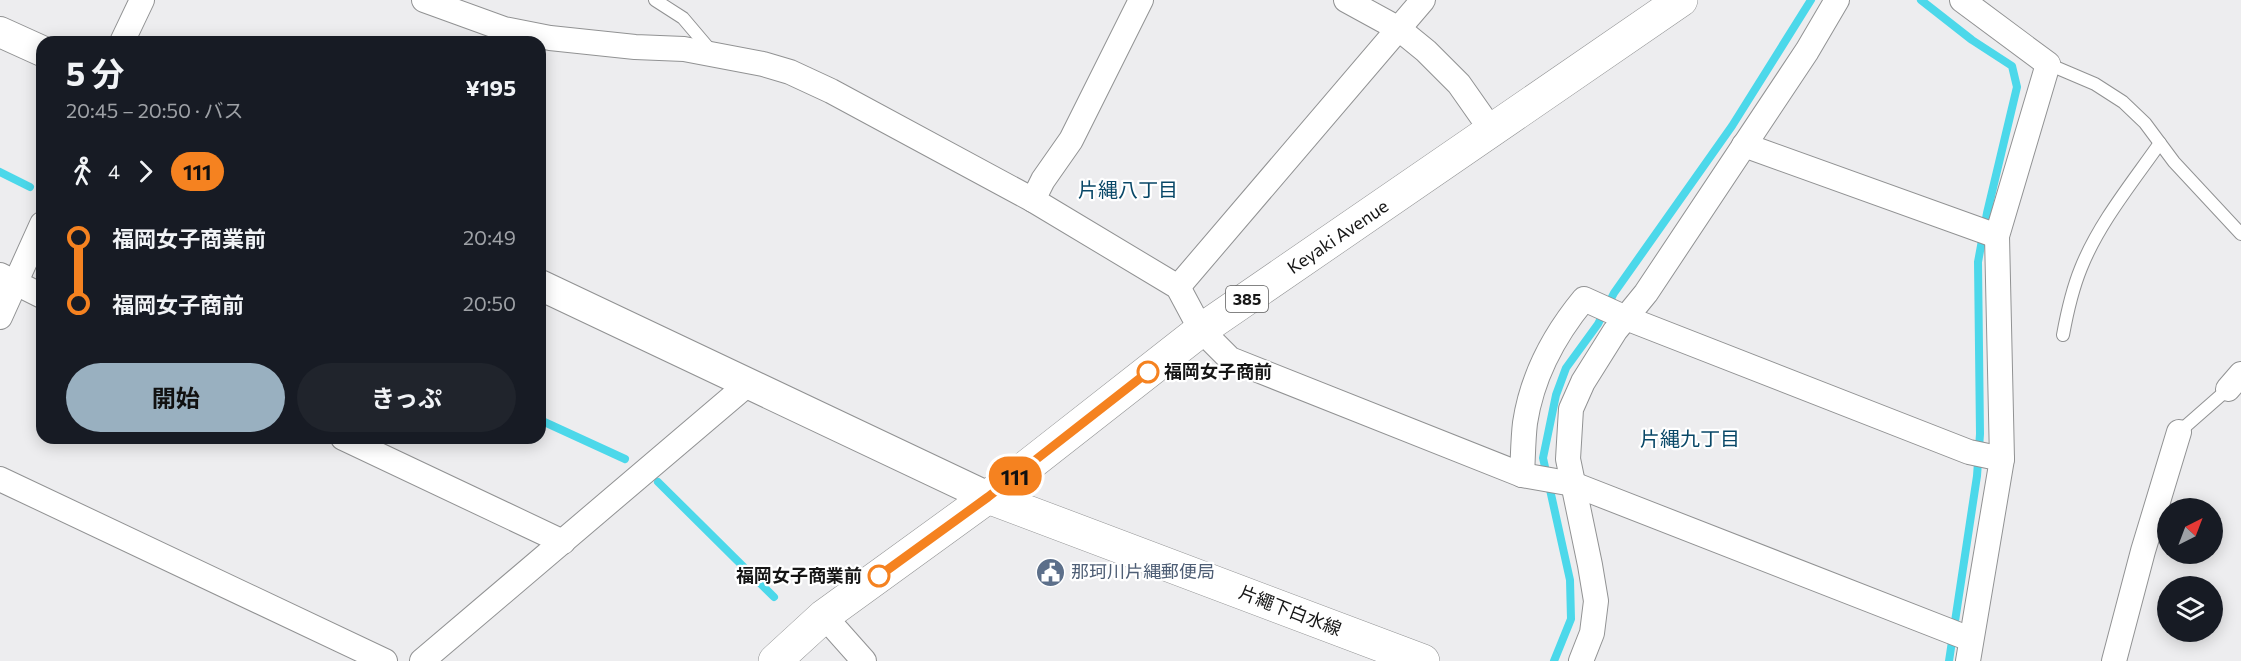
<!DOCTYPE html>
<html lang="ja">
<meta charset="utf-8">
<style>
:root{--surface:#171b24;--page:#20242c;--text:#f1f3f6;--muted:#9ea1a6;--accent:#99b0c0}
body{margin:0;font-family:Commissioner,"Noto Sans JP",sans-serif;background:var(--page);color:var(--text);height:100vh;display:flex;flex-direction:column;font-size:22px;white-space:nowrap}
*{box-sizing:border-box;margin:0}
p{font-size:20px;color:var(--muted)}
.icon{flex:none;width:33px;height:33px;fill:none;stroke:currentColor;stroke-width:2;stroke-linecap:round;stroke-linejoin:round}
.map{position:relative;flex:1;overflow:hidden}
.drawer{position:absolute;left:36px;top:36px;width:510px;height:408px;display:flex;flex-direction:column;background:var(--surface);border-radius:18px;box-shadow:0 3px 15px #0003}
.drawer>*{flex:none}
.badge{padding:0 12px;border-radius:20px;font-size:21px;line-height:39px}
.needle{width:39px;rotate:42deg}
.controls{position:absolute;left:2157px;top:498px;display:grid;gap:12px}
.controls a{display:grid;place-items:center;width:66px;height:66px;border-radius:50%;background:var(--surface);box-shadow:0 3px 15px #0003;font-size:30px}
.map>.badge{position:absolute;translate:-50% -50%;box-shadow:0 0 0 3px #fff}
.legs{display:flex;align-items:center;gap:9px;height:66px;padding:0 30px;font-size:20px}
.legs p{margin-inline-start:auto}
.summary{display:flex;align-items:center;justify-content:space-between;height:102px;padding:0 30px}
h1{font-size:33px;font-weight:700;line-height:45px}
.button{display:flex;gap:12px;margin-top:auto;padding:12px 30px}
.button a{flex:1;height:69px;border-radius:36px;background:var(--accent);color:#111;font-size:24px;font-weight:700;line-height:69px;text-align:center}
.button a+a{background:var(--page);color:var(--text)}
ul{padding:0 30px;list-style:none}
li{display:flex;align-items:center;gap:21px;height:66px;font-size:22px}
li i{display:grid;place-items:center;width:9px;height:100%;margin:0 8px;background:currentColor}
li i::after{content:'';width:15px;height:15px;margin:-8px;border:4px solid;border-radius:50%;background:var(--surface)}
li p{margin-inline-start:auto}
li:first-child i{background:linear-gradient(#0000 50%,currentColor 0)}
li:last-child i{background:linear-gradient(currentColor 50%,#0000 0)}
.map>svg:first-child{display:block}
</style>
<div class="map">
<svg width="2241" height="661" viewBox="0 0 2241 661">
<rect width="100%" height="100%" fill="#ededef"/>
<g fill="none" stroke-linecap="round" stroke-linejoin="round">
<!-- stream -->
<g stroke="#4cd8ea" stroke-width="8">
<polyline points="1921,0 1972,40 2012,66 2017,87 1987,213 1978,262 1980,434 1977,476 1949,661"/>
<polyline points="0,172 30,187"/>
<polyline points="540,420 625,459"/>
<polyline points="658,482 774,597"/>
<polyline points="1554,661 1571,619 1570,580 1543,458 1556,395 1566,368 1598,324 1614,293 1732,126 1811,0"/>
</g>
<defs>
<g id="service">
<polyline points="655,0 683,18 711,51"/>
<polyline points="2048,64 2095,84 2123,102 2145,123 2174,162 2241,234"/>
<path d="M2063 335C2067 313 2072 290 2081 268 2099 223 2132 183 2160 143"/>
<polyline points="2179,432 2228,389"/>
</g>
<g id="minor">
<polyline points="424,0 504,29 550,38 635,47 684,49 763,64 790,72 831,91 1033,200 1178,287 1201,330 1230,359 1522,475 1573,484 1970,639"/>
<polyline points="1346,0 1399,29 1426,51 1459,84 1492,131"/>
<polyline points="1962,0 2048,64 1997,236 2002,459 1968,661"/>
<polyline points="122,42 142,0"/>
<polyline points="1744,145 1997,236"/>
<polyline points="1033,200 1043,180 1071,140 1141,0"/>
<polyline points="0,275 42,296"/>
<polyline points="1178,287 1423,0"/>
<polyline points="0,317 42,224"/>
<polyline points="2228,389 2241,374"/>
<polyline points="343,438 563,542"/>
<path d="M1522 475C1523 458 1523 440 1525 423 1532 377 1555 334 1584 299L1626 318 1969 452 2002 459"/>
<polyline points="0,479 385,661"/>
<polyline points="824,616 864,661"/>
<polyline points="422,661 749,383"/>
<polyline points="1581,661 1592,633 1596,601 1590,565 1568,459 1571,409 1583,382 1615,331 1646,293 1807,51 1837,0"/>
<polyline points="2114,661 2143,551 2179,432"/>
</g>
<g id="tertiary">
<polyline points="0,32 42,51"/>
<polyline points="540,285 988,497"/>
</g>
<polyline id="secondary" points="988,497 1423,661"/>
<polyline id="trunk" points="775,661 824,616 988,497 1201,330 1681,0"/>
</defs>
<!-- service casing -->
<use href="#service" stroke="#919293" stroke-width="14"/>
<!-- minor casing -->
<use href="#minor" stroke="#919293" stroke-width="26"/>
<!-- tertiary casing -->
<use href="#tertiary" stroke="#919293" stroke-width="32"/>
<!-- secondary casing -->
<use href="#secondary" stroke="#919293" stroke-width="34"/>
<!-- trunk casing -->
<use href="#trunk" stroke="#919293" stroke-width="34"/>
<!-- service -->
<use href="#service" stroke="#fff" stroke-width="12"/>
<!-- minor -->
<use href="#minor" stroke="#fff" stroke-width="24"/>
<!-- tertiary -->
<use href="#tertiary" stroke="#fff" stroke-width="30"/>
<!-- secondary -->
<use href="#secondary" stroke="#fff" stroke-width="33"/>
<!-- trunk -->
<use href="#trunk" stroke="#fff" stroke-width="33"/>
</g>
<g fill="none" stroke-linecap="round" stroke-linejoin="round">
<defs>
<polyline id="line-1" points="879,576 988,497 1148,372"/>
</defs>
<!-- line-1 casing -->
<use href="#line-1" stroke="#fff" stroke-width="14"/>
<!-- line-1 -->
<use href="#line-1" stroke="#f58220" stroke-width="9"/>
</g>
<!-- icons -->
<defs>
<symbol id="civic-disc" viewBox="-11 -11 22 22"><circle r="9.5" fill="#5c6f8a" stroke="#fff"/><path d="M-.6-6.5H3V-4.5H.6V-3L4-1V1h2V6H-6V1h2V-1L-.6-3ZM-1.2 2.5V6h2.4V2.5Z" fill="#fff"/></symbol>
</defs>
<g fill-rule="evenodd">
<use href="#civic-disc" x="1034" y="556" width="33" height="33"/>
</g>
<!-- markers -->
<g fill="#fff" stroke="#f58220" stroke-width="3">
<circle cx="1148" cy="372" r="10"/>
<circle cx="879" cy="576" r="10"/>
</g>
<g text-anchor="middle" stroke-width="4.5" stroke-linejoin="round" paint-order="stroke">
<!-- shield labels -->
<rect fill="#fff" stroke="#5c5c5c" stroke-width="1.5" x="1226" y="286" width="42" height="26" rx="4.5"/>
<g font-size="16" font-weight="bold" fill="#161616">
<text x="1247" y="305">385</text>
</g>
<!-- street labels -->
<g font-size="18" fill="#161616" stroke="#fff">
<text transform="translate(1338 237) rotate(-34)" y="6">Keyaki Avenue</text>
<text transform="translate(1290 611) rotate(21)" y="6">片繩下白水線</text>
</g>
<!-- stop labels -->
<g font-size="18" font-weight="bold" fill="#161616" stroke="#fff" text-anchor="start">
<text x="1164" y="378">福岡女子商前</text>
<text x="862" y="582" text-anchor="end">福岡女子商業前</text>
</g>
<!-- service labels -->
<g font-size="18" fill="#4e5e75" stroke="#fff" text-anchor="start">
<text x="1071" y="578">那珂川片縄郵便局</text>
</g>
<!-- neighbourhood labels -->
<g font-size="20" fill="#084767" stroke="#fff">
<text x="1128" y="197">片縄八丁目</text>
<text x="1690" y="446">片縄九丁目</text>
</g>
</g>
</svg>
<div class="controls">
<a><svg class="needle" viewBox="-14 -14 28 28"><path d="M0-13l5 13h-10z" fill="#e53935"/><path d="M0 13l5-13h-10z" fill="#9ea1a6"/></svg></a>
<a><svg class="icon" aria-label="layers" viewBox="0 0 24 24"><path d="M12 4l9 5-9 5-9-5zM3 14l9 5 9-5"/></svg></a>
</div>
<b class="badge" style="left:1015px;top:476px;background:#f58220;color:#111">111</b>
<section class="drawer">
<div class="summary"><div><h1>5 分</h1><p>20:45 – 20:50 · バス</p></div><b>¥195</b></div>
<div class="legs"><svg class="icon" aria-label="walk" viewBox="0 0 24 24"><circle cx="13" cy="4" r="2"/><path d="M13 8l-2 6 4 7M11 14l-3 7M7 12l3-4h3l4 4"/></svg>4<svg class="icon" aria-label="forward" viewBox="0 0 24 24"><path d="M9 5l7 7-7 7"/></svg><b class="badge" style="background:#f58220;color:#111">111</b></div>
<ul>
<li><i style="color:#f58220"></i><b>福岡女子商業前</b><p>20:49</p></li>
<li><i style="color:#f58220"></i><b>福岡女子商前</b><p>20:50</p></li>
</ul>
<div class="button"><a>開始</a><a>きっぷ</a></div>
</section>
</div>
